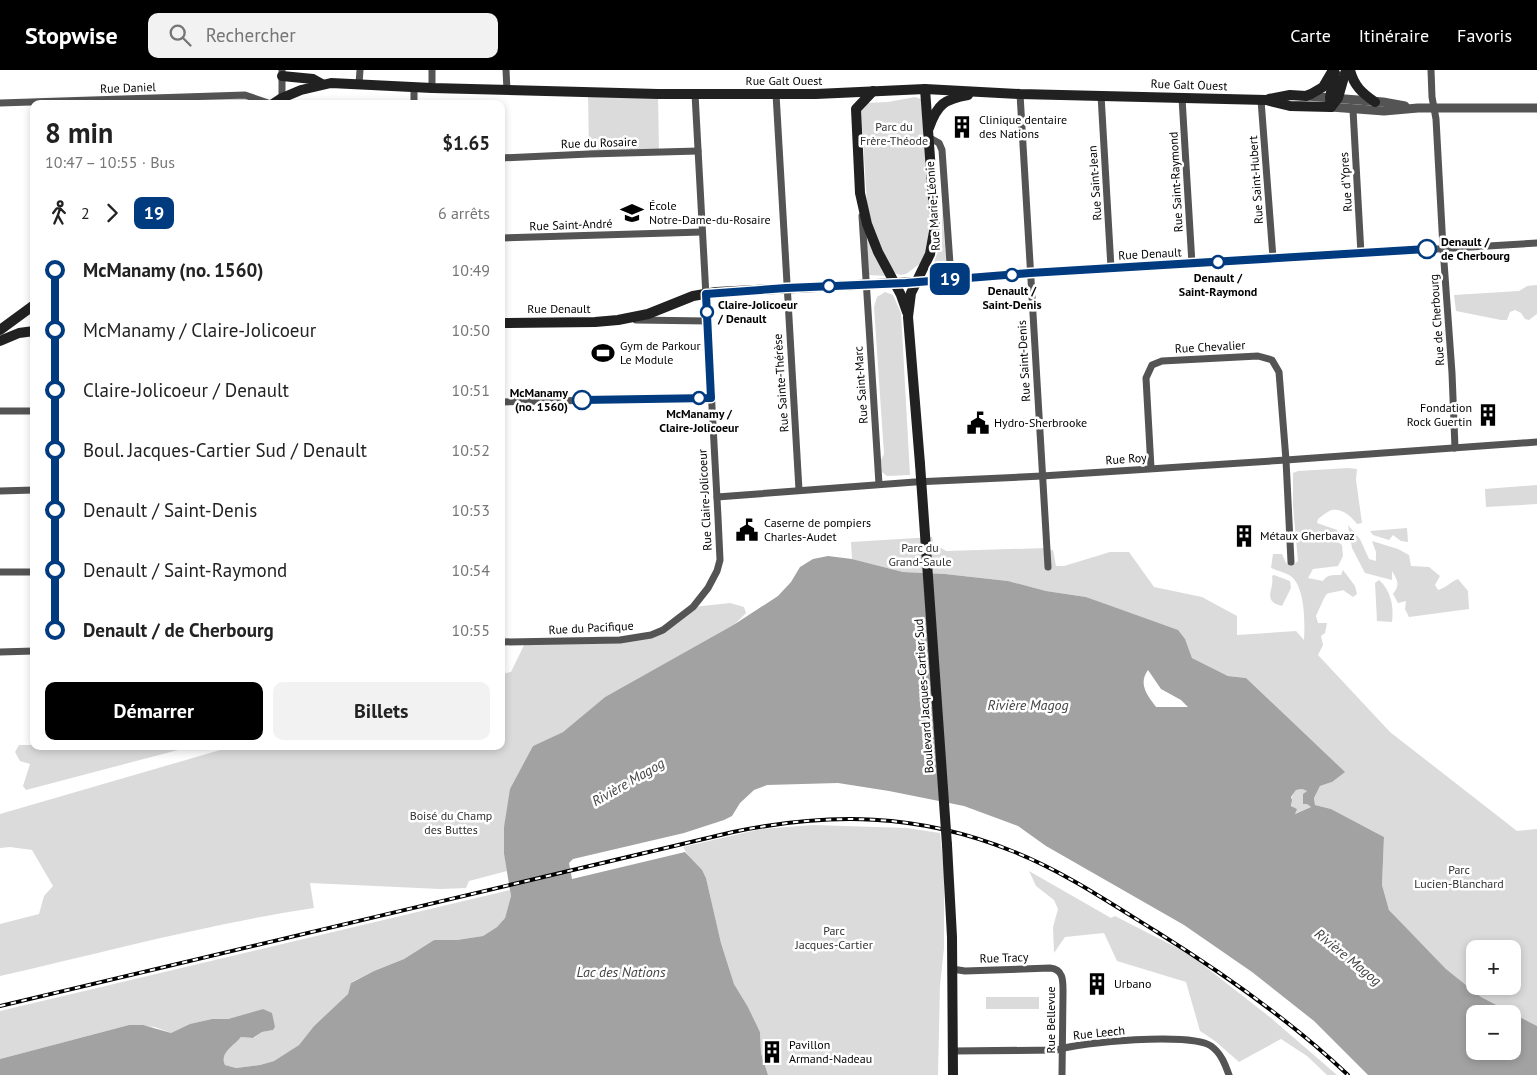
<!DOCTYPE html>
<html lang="fr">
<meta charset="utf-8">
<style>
:root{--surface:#fff;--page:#f2f2f2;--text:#222;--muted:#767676;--accent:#000}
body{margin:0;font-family:"PT Sans",sans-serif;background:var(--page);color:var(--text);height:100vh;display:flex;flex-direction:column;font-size:19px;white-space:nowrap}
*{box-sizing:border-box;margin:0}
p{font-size:16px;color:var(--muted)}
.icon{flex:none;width:28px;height:28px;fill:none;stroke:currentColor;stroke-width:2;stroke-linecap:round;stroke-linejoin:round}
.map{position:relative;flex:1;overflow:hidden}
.panel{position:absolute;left:30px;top:30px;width:475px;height:650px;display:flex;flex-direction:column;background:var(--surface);border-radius:10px;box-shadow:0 2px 8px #0003}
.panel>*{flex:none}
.badge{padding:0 10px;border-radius:8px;font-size:18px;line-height:32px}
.tools{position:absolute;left:1466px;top:870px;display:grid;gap:10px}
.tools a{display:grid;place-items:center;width:55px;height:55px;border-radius:10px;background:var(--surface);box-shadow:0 2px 8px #0003;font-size:25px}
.map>.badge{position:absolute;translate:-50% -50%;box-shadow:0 0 0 2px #fff}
.legs{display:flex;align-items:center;gap:8px;height:55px;padding:0 15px;font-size:16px}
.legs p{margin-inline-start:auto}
.headline{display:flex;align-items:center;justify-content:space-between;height:85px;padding:0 15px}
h1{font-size:28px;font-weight:600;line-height:38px}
.action{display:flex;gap:10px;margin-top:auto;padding:10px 15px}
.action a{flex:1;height:58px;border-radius:10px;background:var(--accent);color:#fff;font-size:20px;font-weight:600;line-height:58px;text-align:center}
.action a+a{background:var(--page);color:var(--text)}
ul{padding:0 15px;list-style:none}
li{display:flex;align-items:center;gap:18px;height:60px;font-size:19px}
li i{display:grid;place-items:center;width:8px;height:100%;margin:0 6px;background:currentColor}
li i::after{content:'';width:12px;height:12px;margin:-6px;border:4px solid;border-radius:50%;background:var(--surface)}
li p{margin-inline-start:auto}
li:first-child i{background:linear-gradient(#0000 50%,currentColor 0)}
li:last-child i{background:linear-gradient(currentColor 50%,#0000 0)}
header{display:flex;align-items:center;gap:30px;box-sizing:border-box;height:70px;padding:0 25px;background:var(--accent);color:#fff}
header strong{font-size:24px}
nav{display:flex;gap:28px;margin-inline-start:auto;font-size:18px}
.search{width:350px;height:45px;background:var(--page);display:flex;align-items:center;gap:12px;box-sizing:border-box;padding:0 18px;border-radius:10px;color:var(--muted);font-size:19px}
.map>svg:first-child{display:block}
</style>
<header>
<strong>Stopwise</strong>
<div class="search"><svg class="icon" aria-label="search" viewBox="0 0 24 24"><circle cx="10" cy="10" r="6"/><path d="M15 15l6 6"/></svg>Rechercher</div>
<nav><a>Carte</a><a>Itinéraire</a><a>Favoris</a></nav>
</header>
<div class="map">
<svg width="1537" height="1005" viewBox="0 0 1537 1005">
<rect width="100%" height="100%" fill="#fff"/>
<!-- green -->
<g fill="#dbdbdb" fill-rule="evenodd">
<polygon points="588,22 658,24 659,83 589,84"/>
<polygon points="245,25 255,29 258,34 195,34 192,27"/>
<polygon points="915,27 921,29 931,154 927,180 921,193 906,204 901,205 893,203 876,171 867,134 861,39 866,33 888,32"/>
<polygon points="942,135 947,203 944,205 929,206 942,170"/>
<polygon points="866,161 886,206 869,205"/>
<polygon points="1537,215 1537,244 1529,250 1525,249 1521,243 1515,240 1510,242 1507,250 1501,250 1456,241 1454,225 1519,221 1527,216"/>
<polygon points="885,222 893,225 901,243 910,405 887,406 882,402 881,390 884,384 874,237 877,227"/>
<path d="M1348 398 1357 399 1356 410 1362 453 1357 454C1352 447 1342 438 1332 440 1328 441 1322 446 1318 449L1317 453 1337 460 1338 465V472L1342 475 1343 486 1338 496 1313 499 1308 508 1323 511C1327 504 1334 505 1341 505L1343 500 1355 516 1357 524 1353 527 1343 520C1338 522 1330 522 1327 524 1325 525 1318 542 1316 546L1318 553H1327L1325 563 1321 566 1323 575 1318 585 1390 662 1517 761 1537 759V956L1481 927 1446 899 1389 840 1382 815 1384 767 1331 739 1315 735 1314 728 1320 716 1332 712 1246 608 1228 606 1192 588 1185 570 1149 551 1086 527 1046 521 1008 511 945 504 903 502 852 489 851 472 932 467 933 473 946 481 1047 478V480H1053L1056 496H1064L1110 482H1129L1154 517 1202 527 1237 546V565L1296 561 1304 570C1305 553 1305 521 1293 508 1288 503 1278 501 1271 498L1273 484H1282L1286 493 1293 495 1298 491 1293 436V403L1298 401ZM1475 879H1512V916H1475Z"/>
<polygon points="1537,415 1537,434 1486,437 1485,419"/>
<path d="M1348 455 1360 469 1369 489 1376 491V482L1372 471 1398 479 1409 485 1411 496 1429 497 1440 506 1435 515 1438 520C1446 518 1450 512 1458 509L1468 521 1469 539 1409 547 1405 539 1406 531 1398 533 1393 524C1400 515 1398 511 1392 501V510L1365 503 1352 478Z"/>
<polygon points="1407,458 1408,472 1401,471 1393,465 1389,470 1373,465 1370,461"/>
<path d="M1274 505 1290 511 1291 518 1282 536C1261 531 1275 519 1272 506Z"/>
<path d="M1379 510C1391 520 1394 537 1392 552L1377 551 1375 513Z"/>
<path d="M730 533 744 537 746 543 735 554 605 627 563 662 533 676 504 757V784L507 801 469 811 466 818 440 819 310 813 314 838C208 854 104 882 0 906V854L39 844 44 826 53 816 32 780 10 777 0 778V744L234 676H501V604L511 602 526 571 651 565 693 537Z"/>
<polygon points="19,675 34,675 34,676 181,676 178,680 26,720 23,716 30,694 20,691 15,682"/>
<path d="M1302 719 1307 721 1304 724 1303 730 1311 737 1294 744C1291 734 1289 729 1296 720Z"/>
<path d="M813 755 907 758 940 763 944 800V878L940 915 938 1005H768L761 983 760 962 748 937 734 914 721 873 706 808C700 796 689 789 683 777L761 759Z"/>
<polygon points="1029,801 1111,848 1115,846 1189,884 1271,948 1337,1005 1327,1005 1307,986 1281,969 1239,992 1215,971 1200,961 1186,912 1117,891 1104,863 1065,867 1054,883 1053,857 1058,839 1054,830 1036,816"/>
<path d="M510 820 511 826 505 848 497 857 483 866 457 870H434L404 889 374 901 352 912 348 924 314 956 299 975 274 991 260 995 236 998 225 995C219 983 234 976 241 967L254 968 262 962 273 960 275 957 263 939 228 949H212L191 954 171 963 155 957 129 955 0 989V941Z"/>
<rect x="986" y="927" width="53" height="12"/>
</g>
<!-- water -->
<path fill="#a2a2a2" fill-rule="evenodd" d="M828 486 852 489 903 502 945 504 1008 511 1046 521 1086 527 1178 560 1185 569 1192 588 1228 606 1246 608 1345 702 1332 712 1320 716 1314 728 1315 735 1331 739 1384 767 1382 815 1389 840 1446 899 1481 927 1537 956V1005H1368L1314 951 1252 902 1184 855 1046 776 1018 756 964 736 889 721 838 713 767 715 754 720 740 733 732 746 724 750 684 763 573 789 569 793 572 809 685 782 702 800 706 808 721 873 734 914 748 937 760 962 761 983 768 1005H0V989L129 955H143L171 963 190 954 212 949H228L263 939 272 943 275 957 273 960 262 962 253 968 241 967C234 976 219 983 225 995L236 998 260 995 274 991 299 975 314 956 348 924 351 913 374 901 404 889 434 870H457L483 866 497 857 505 848 511 826 504 784V757L510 719 533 676 563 662 605 627 735 554 778 526 791 512 800 497 813 489ZM1148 600 1161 619 1181 630 1188 637H1156C1147 625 1138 614 1148 600ZM1302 719 1307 721 1303 724V734H1307L1311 737 1295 744 1297 739 1291 736 1292 730 1291 727 1296 720ZM1475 944H1512V981H1475Z"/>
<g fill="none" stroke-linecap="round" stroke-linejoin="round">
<!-- minor -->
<g stroke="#545454" stroke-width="7">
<polyline points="282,0 282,28"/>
<polyline points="432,0 432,18"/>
<polyline points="506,0 507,20"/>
<polyline points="1431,0 1432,27 1436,49 1443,178 1452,303 1455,378"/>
<polyline points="359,14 360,0"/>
<polyline points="414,17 414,34"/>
<polyline points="776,24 799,420"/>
<polyline points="1020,24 1048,497"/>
<polyline points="1101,25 1111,198"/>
<polyline points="1182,28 1192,194"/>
<polyline points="1261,30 1273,188"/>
<polyline points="0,33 245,25 271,34"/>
<polyline points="1353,40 1361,184"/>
<polyline points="930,68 939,73 942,80 951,208"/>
<polyline points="501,88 589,84 698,81"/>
<polyline points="862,146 879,414"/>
<polyline points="501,168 702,162"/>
<polyline points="916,212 951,208 1537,173"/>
<polyline points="636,250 707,251"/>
<polyline points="501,332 711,328"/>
<polyline points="0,341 34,341"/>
<polyline points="1151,398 1146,308 1152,295 1162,291 1258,286 1272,290 1279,302 1286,390 1291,492"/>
<polyline points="0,421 34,420"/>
<polyline points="717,427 915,412 1042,406 1286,390 1537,372"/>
<polyline points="0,502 34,502"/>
<polyline points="501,572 620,570 651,565 663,560 693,537 708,518 717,501 720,490 718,447 695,24"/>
<polyline points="0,582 34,581"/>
<path d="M952 899 965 901 1050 898C1064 899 1063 912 1063 923L1062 1005"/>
<path d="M953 981 1057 980C1080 972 1191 962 1211 976 1221 983 1225 994 1229 1005"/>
</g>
<!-- tertiary -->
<g stroke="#545454" stroke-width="9">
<polyline points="1307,26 1383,32 1405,36"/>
<polyline points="1331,37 1384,41 1418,38 1537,38"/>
</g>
<!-- secondary -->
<g stroke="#212121" stroke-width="10">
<path d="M1350 0C1354 16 1362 23 1375 32"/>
<polyline points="282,6 313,9 322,14"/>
<polyline points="873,21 856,39 860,123 867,154 878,182 901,225 907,242"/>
<polyline points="1269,29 1290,25 1306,26 1311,24 1323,17 1333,0"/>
<polyline points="273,34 282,28 301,20 331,13 432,18 658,24 816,24 925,19 1020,24 1266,30 1290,36 1331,37"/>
<polyline points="1331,37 1338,28 1346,0"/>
<polyline points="1331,37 1330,27 1335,3"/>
<path d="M929 58C937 34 945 29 968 25"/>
<polyline points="501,253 595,252 618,250 648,244 693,226 716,222 916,212"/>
<polyline points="0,260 34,235"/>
<polyline points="0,271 19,263 34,261"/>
<polyline points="920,394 908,247 911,223 930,184 935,156 925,19"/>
<polyline points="947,775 952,867 953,1005"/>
</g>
<defs>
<path id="rail" d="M0 936 733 762C830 742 918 743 1012 781 1063 801 1110 833 1157 862 1224 904 1290 950 1348 1005"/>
</defs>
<!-- rail casing -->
<use href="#rail" stroke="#000" stroke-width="4"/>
<!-- rail -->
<use href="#rail" stroke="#fff" stroke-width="2" stroke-dasharray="5.5" stroke-linecap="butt"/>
<!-- secondary-bridge -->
<polyline stroke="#212121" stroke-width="10" points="920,394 947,775"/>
</g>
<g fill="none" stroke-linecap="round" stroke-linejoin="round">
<defs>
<polyline id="line-1" points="582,330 711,328 706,224 786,218 906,213 1030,203 1427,179"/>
</defs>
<!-- line-1 casing -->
<use href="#line-1" stroke="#fff" stroke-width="11"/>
<!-- line-1 -->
<use href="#line-1" stroke="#003b80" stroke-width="8"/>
</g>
<!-- icons -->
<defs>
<symbol id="building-bare" viewBox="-9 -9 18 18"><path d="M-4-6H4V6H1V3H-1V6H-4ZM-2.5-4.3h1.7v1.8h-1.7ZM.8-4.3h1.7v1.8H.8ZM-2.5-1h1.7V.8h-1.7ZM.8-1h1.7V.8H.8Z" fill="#000" stroke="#fff" stroke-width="2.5" paint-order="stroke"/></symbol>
<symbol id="school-bare" viewBox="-9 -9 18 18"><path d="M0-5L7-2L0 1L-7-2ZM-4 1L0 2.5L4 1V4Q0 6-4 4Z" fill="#000" stroke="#fff" stroke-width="2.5" paint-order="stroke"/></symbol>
<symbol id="stadium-bare" viewBox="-9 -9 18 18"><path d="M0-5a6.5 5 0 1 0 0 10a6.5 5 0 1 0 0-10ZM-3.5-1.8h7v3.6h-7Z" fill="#000" stroke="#fff" stroke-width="2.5" paint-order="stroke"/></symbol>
<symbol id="civic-bare" viewBox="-9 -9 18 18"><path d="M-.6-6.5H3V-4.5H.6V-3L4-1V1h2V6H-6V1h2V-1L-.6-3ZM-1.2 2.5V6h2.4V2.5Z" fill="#000" stroke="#fff" stroke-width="2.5" paint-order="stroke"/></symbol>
</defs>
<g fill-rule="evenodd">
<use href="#building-bare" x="946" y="41" width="32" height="32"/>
<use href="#school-bare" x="616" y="127" width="32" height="32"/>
<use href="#stadium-bare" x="587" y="267" width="32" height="32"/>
<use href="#building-bare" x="1472" y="329" width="32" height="32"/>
<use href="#civic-bare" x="962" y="337" width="32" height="32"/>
<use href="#civic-bare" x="731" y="444" width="32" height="32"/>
<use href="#building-bare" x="1228" y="450" width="32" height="32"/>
<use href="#building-bare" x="1081" y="898" width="32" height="32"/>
<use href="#building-bare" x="756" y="966" width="32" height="32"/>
</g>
<!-- markers -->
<g fill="#fff" stroke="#003b80" stroke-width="2.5">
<circle cx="1427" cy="179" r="9"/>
<circle cx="1218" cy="192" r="6"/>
<circle cx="1012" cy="205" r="6"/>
<circle cx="829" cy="216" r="6"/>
<circle cx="707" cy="242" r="6"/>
<circle cx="699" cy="328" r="6"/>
<circle cx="582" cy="330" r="9"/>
</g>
<g text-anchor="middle" stroke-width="5" stroke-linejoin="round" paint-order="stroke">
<!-- street labels -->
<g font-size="12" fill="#000" stroke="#fff">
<text x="784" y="15">Rue Galt Ouest</text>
<text transform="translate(1189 15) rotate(2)" y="4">Rue Galt Ouest</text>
<text transform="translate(128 18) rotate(-2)" y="4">Rue Daniel</text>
<text transform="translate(599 73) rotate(-2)" y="4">Rue du Rosaire</text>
<text transform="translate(1256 110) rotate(-94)" y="4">Rue Saint-Hubert</text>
<text transform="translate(1176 112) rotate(-93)" y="4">Rue Saint-Raymond</text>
<text transform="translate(1346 112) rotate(-94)" y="4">Rue d'Ypres</text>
<text transform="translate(1095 113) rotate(-94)" y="4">Rue Saint-Jean</text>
<text transform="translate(933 136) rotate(-94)" y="4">Rue Marie-Léonie</text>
<text transform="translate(571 155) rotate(-2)" y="4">Rue Saint-André</text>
<text transform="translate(1150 184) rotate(-3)" y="4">Rue Denault</text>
<text x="559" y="243">Rue Denault</text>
<text transform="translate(1437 250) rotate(-94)" y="4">Rue de Cherbourg</text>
<text transform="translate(1210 277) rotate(-3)" y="4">Rue Chevalier</text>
<text transform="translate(1024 291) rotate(-93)" y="4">Rue Saint-Denis</text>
<text transform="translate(781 313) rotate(-94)" y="4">Rue Sainte-Thérèse</text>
<text transform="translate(861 315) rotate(-94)" y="4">Rue Saint-Marc</text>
<text transform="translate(1126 389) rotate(-4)" y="4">Rue Roy</text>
<text transform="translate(705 430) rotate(-93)" y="4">Rue Claire-Jolicoeur</text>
<text transform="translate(591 558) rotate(-3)" y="4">Rue du Pacifique</text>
<text transform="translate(924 626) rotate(-94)" y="4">Boulevard Jacques-Cartier Sud</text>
<text transform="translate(1004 888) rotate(-2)" y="4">Rue Tracy</text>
<text transform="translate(1051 950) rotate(-90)" y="4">Rue Bellevue</text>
<text transform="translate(1099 963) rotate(-6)" y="4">Rue Leech</text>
</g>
<!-- poi labels -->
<g font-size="12" fill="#000" stroke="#fff" text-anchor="start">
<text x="979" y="54">Clinique dentaire<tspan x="979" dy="14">des Nations</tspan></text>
<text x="649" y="140">École<tspan x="649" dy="14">Notre-Dame-du-Rosaire</tspan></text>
<text x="620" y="280">Gym de Parkour<tspan x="620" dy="14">Le Module</tspan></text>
<text x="1472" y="342" text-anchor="end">Fondation<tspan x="1472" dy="14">Rock Guertin</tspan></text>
<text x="994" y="357">Hydro-Sherbrooke</text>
<text x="764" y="457">Caserne de pompiers<tspan x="764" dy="14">Charles-Audet</tspan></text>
<text x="1260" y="470">Métaux Gherbavaz</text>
<text x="1114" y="918">Urbano</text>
<text x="789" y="979">Pavillon<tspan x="789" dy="14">Armand-Nadeau</tspan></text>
</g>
<!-- park labels -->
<g font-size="12" fill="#323232" stroke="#fff">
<text x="894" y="61">Parc du<tspan x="894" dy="14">Frère-Théode</tspan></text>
<text x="920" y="482">Parc du<tspan x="920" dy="14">Grand-Saule</tspan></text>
<text x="451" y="750">Boisé du Champ<tspan x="451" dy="14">des Buttes</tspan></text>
<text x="1459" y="804">Parc<tspan x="1459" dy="14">Lucien-Blanchard</tspan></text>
<text x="834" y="865">Parc<tspan x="834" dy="14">Jacques-Cartier</tspan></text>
</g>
<!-- stop labels -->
<g font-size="12" font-weight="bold" fill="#000" stroke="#fff">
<text x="1441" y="176" text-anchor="start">Denault /<tspan x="1441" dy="14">de Cherbourg</tspan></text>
<text x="1218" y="212">Denault /<tspan x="1218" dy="14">Saint-Raymond</tspan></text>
<text x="1012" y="225">Denault /<tspan x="1012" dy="14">Saint-Denis</tspan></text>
<text x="718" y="239" text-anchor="start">Claire-Jolicoeur<tspan x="718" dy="14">/ Denault</tspan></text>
<text x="568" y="327" text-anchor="end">McManamy<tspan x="568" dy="14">(no. 1560)</tspan></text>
<text x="699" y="348">McManamy /<tspan x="699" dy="14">Claire-Jolicoeur</tspan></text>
</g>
<!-- water labels -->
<g font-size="14" font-style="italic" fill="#434343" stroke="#fff">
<text x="1028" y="640">Rivière Magog</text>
<text transform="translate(628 712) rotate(-30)" y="5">Rivière Magog</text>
<text transform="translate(1348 887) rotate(39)" y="5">Rivière Magog</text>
<text x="621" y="907">Lac des Nations</text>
</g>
</g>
</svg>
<div class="tools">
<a>+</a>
<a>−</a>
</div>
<b class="badge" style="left:950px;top:209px;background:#003b80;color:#fff">19</b>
<section class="panel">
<div class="headline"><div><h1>8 min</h1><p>10:47 – 10:55 · Bus</p></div><b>$1.65</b></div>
<div class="legs"><svg class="icon" aria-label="walk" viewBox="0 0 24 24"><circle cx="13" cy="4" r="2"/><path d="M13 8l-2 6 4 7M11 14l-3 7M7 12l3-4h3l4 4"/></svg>2<svg class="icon" aria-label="forward" viewBox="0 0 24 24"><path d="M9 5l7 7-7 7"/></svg><b class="badge" style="background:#003b80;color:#fff">19</b><p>6 arrêts</p></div>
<ul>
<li><i style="color:#003b80"></i><b>McManamy (no. 1560)</b><p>10:49</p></li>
<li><i style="color:#003b80"></i><span>McManamy / Claire-Jolicoeur</span><p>10:50</p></li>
<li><i style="color:#003b80"></i><span>Claire-Jolicoeur / Denault</span><p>10:51</p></li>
<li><i style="color:#003b80"></i><span>Boul. Jacques-Cartier Sud / Denault</span><p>10:52</p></li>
<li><i style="color:#003b80"></i><span>Denault / Saint-Denis</span><p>10:53</p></li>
<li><i style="color:#003b80"></i><span>Denault / Saint-Raymond</span><p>10:54</p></li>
<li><i style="color:#003b80"></i><b>Denault / de Cherbourg</b><p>10:55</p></li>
</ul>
<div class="action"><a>Démarrer</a><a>Billets</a></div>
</section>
</div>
